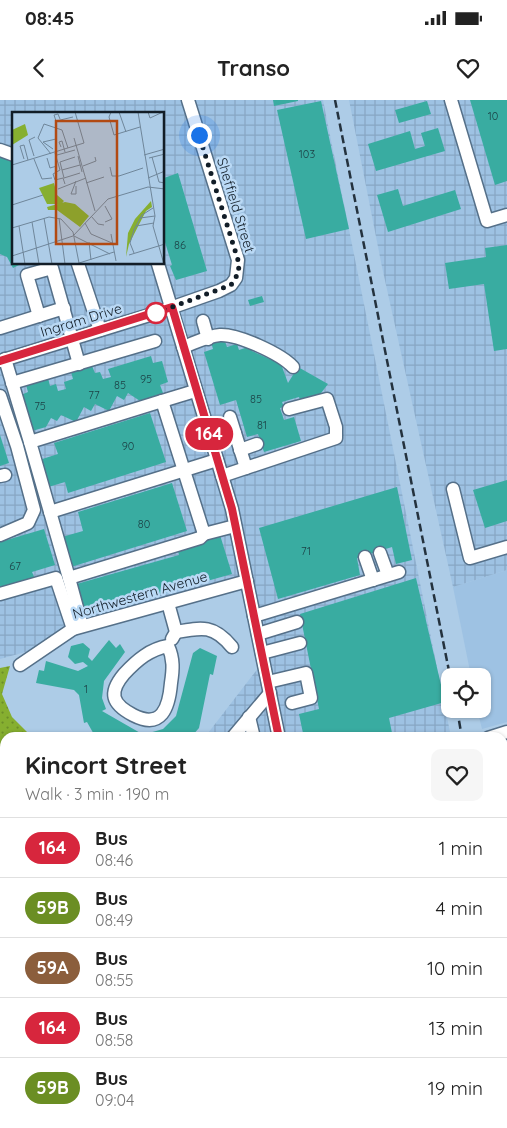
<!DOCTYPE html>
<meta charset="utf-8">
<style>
:root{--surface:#fff;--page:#f6f6f6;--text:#222;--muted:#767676;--line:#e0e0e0}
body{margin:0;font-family:Quicksand,sans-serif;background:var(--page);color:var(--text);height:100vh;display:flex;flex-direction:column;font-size:19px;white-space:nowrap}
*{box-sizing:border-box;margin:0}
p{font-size:16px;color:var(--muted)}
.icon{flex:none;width:28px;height:28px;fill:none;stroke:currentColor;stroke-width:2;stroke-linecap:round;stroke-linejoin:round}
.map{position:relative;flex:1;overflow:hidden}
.panel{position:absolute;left:0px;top:632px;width:508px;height:396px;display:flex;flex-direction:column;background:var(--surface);border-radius:15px 15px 0 0;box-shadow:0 1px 4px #0004}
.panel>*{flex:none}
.badge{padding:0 10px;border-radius:16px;font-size:18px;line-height:32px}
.buttons{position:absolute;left:441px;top:568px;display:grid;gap:10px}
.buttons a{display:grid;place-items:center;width:50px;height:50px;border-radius:10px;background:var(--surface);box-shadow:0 1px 4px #0004;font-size:25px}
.you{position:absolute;width:25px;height:25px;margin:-12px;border:4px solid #fff;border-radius:50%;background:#1a73e8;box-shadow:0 0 0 8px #1a73e833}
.map>.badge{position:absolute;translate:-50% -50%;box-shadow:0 0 0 2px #fff}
.round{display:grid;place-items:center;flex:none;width:52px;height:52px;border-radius:10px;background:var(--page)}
.head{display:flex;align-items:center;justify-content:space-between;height:85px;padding:0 25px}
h1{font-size:24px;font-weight:700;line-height:38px}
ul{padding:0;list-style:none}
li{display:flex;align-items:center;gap:15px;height:60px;padding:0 25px;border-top:1px solid var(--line)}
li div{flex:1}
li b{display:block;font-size:19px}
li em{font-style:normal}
li .badge{min-width:55px;font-weight:700;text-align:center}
.status{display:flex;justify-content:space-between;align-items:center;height:35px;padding:0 25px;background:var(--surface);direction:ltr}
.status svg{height:14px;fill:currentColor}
header{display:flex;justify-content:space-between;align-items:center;height:65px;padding:0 25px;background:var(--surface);font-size:22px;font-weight:700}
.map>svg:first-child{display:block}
</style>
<div class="status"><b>08:45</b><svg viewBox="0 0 49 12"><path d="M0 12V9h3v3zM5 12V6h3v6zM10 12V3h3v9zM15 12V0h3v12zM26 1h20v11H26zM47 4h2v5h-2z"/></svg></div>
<header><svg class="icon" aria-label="back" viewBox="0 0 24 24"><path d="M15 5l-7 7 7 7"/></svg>Transo<svg class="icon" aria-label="heart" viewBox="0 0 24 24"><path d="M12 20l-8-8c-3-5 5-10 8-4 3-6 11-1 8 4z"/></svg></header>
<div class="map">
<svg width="507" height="1028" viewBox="0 0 507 1028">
<defs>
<pattern id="industrial-grid" width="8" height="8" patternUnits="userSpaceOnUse" patternTransform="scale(1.25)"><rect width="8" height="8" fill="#9ec2e3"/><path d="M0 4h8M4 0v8" fill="none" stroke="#87a6c3"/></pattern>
<pattern id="park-dots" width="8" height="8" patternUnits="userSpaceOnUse" patternTransform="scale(1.25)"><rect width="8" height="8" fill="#86af30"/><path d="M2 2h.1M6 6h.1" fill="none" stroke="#6c8e29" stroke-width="1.8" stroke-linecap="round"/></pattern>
</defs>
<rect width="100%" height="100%" fill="#adcce7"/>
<!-- built -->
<polygon fill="#9ec2e3" points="507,470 507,622 482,629 477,609 482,609 482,576 471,576 453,487"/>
<!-- industrial -->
<g fill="url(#industrial-grid)" fill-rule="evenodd">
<path d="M0 0H323L451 637H205L269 554 252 473 72 524 29 551 0 559ZM14 14H164V164H14Z"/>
<polygon points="349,0 507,0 507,470 453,487 382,167"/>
<polygon points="507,643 507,764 502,743 502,644"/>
<polygon points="503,873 507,894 507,1028 455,1028 446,1024 502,1024"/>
</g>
<!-- park -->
<g fill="url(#park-dots)">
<polygon points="10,566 2,594 12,617 29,634 46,637 5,638 5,696 0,696 0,568"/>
<polygon points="5,708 5,742 0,740 0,709"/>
</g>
<!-- building -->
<g fill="#39aca1">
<polygon points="273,0 298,0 298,1 274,6"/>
<polygon points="470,0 507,0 507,81 495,85"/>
<polygon points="321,1 349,129 306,139 277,10"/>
<polygon points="427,1 431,14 399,23 395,10"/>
<polygon points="438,28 445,51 376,71 368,44 410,31 415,49 425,46 421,33"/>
<polygon points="0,52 14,60 14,164 21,164 13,168 7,157 0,154"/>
<polygon points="178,73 207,171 176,180 170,166 172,165 164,139 164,78"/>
<polygon points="398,89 403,106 455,90 461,109 388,132 377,95"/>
<polygon points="507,145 507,249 494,251 484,184 449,189 445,163 486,157 485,148"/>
<polygon points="262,196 264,202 250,206 248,200"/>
<polygon points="224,239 227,247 237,244 239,250 251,246 252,251 281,264 288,283 298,267 328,284 318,297 301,303 299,297 282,302 284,307 280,308 284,320 294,317 301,341 264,352 258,334 247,337 236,300 220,305 204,252 213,249 211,242"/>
<polygon points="151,256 153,263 162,261 168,282 160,285 163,293 140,301 128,293 124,300 117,296 109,311 95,304 91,311 84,307 76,322 61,315 57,321 51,318 46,327 32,331 21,295 28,292 26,285 48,278 50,286 56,284 58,291 66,289 64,282 73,279 71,272 92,266 95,273 100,272 103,279 111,277 108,269"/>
<polygon points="150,313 166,362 68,393 65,382 45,388 36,361 58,354 54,343"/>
<polygon points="0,335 9,363 0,366"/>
<polygon points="507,380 507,421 485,428 473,390"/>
<polygon points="172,383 187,431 71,467 62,437 83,431 78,412"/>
<polygon points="397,387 412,460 396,464 392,447 357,458 360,475 278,499 259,428"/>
<polygon points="44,429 55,465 32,472 35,479 0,490 0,442"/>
<polygon points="220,435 232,474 82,516 73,485 179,455 177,447"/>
<polygon points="416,478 445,602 389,618 393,638 304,638 299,614 319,609 300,514"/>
<polygon points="109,540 116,548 120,544 125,552 104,581 102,598 106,609 102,611 149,638 96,638 87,622 84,623 79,595 74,590 36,583 39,570 44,571 46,561 78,571 88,566 83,562 75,564 68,557 71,546 83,543 90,549 88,557 92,561"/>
<polygon points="200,548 217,556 213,575 210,574 199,628 192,636 187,638 150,638 149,633 163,629 176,616 193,553"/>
<polygon points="3,774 5,774 5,789 0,788"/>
<polygon points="5,857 5,867 0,868 0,858"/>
<polygon points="0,874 2,878 5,879 5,883 0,884"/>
<polygon points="5,885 5,897 0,899 0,886"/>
<polygon points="5,903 5,912 0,914 0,904"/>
<polygon points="5,917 5,926 0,928 0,918"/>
<polygon points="5,931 5,940 3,941 0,932"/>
<polygon points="2,977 5,977 5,992 4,992"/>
<polygon points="507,979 507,1028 495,1028 494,1024 502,1024 502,980"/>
<polygon points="19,1024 20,1028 8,1028 7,1027"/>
<polygon points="23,1024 34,1024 36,1028 25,1028"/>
<polygon points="65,1024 76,1024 77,1026 66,1028"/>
<polygon points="190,1024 203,1024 204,1028 183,1028"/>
<polygon points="219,1024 226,1024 226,1028 220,1028"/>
<polygon points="231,1024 242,1024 242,1026 232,1027"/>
<polygon points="246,1024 255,1024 256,1028 247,1028"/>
<polygon points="356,1024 367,1024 365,1028 354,1028"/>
<polygon points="372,1024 387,1024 385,1028 370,1028"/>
</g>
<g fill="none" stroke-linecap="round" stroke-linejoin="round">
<defs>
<g id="minor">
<polyline points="451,0 487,121 507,115"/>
<polyline points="0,50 14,55"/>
<polyline points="78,164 100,230"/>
<polyline points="158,164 232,409 279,638"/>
<polyline points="39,216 27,175 52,168 79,264"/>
<polyline points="203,221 208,239"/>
<polyline points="0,228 64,208"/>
<path d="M183 247C194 243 208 236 220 235 238 234 281 254 293 267"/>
<polyline points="5,259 30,342"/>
<polyline points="0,261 156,213 219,191 231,185 236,178 238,160 188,0"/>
<polyline points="12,283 155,241"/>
<polyline points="195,291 162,301 204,434 235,426"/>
<polyline points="0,296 17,346 34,410 28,423 0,435"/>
<polyline points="162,301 30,342 69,478 200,438 204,434"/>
<polyline points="230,317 235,333"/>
<polyline points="211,341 235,333 246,368"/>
<polyline points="240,350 257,344"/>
<polyline points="0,376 5,375"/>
<polyline points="222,376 336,338 336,327 327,299 289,309"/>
<polyline points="453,389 470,458 507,447"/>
<polyline points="50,412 217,360"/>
<polyline points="380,453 388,475"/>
<polyline points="365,457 373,480"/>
<polyline points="69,478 82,526"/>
<polyline points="0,494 56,478 73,529"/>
<polyline points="168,503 176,532 172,539"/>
<polyline points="254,516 399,472"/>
<path d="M176 532C203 527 214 525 232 547"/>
<polyline points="258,534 297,522"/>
<path d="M168 546C174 559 173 570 171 583 169 607 162 630 133 615 112 604 108 593 124 574 137 560 150 549 168 546Z"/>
<polyline points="262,553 300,543"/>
<polyline points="20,565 73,529 247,481"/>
<polyline points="268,582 306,573 311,598 292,603"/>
<polyline points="249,617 254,638"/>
<polyline points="232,638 270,593"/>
<polyline points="488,638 507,632"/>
<polyline points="0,806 5,807"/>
<polyline points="502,947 507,946"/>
<polyline points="502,967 507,966"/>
<polyline points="0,1013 5,1011"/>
<polyline points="50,1024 50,1028"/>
<polyline points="162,1024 163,1028"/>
<polyline points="275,1024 275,1028"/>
<polyline points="301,1024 310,1028"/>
<polyline points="471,1024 472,1028"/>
</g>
</defs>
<!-- minor casing -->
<use href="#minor" stroke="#557089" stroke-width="15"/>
<!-- minor -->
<use href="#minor" stroke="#fff" stroke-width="12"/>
<!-- rail -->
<g stroke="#24323e" stroke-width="2.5" stroke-dasharray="8 4" stroke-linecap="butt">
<polyline points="335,0 450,576"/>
<polyline points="457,609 462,638"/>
<polyline points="502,831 507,852"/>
</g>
</g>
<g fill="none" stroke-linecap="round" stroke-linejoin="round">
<defs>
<polyline id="line" points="0,261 172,207 232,409 279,638"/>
</defs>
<!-- line casing -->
<use href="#line" stroke="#fff" stroke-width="11"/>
<!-- line -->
<use href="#line" stroke="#d7263d" stroke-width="8"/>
<!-- walk -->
<polyline stroke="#121d27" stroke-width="5" stroke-dasharray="0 9" points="156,213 231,185 239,172 238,160 199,35"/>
</g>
<!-- markers -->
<circle fill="#fff" stroke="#d7263d" stroke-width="2.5" cx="156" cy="213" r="10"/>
<g text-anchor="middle" stroke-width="5" stroke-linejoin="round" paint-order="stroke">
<!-- number labels -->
<g font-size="11" fill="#1c4146">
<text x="493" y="20">10</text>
<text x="307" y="58">103</text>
<text x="180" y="149">86</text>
<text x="146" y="283">95</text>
<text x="120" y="289">85</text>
<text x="94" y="299">77</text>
<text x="256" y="303">85</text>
<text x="40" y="310">75</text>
<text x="262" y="329">81</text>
<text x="128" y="350">90</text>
<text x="144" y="428">80</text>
<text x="306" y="455">71</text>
<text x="15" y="470">67</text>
<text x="86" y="593">1</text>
</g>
<!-- street labels -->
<g font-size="14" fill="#121d27" stroke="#bad9f5">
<text transform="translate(236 105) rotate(73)" y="5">Sheffield Street</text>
<text transform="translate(81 220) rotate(-17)" y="5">Ingram Drive</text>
<text transform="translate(140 495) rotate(-16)" y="5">Northwestern Avenue</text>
</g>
</g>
<!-- overview -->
<g transform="translate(12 12)">
<rect width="152" height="152" fill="#adcce7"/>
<path d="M42 71 45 83 52 89 49 92H35L27 76ZM139 89 140 95 134 99 117 132 114 145 116 121 123 107ZM53 90 63 92 77 104 68 115 45 98H36L35 95Z" fill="#86af30"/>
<path d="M13 12 16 23 0 33V18Z" fill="#86af30"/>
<path fill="none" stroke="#6f869a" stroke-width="1" d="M99 0 97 5 102 23 128 15M107 0 114 20M126 0 143 104 141 114 152 152M136 0 138 6 151 0M48 7 46 2 42 3 44 9 61 5M62 26 83 99M49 35 47 30 50 29 53 40M41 37 31 30 44 27M43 41 48 58 41 62 43 68 51 66 53 72M39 42 26 26 32 12 50 18 56 36M45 43 63 38M132 43 153 37M22 44 17 28 23 25M66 44 70 60M63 45 48 50 52 66 68 61M140 45 147 70 153 71M35 46 38 56 45 54M137 46 153 42M12 47 8 34 12 33 16 48M22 47 30 67 40 66M0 53 72 31 63 0M71 54 84 49 83 45M98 55 100 64H107L131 56M50 58 68 53M136 66 153 59M64 69 59 82H64V74M74 71 92 65M46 77 74 66M0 93 31 83M79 104 86 112 92 113M32 106 40 152M47 106 53 152M128 106 143 104M20 110 27 152M93 110 100 107 93 94M73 111 79 122 100 131M7 114 13 152M124 114 142 111M0 116 37 105 49 107 61 120 67 151M99 122 104 149M62 124 98 142M77 130 79 148M122 141 118 131 122 118 130 103 141 96M117 143 153 132M0 144 61 124 96 87 136 75 153 77M64 152 102 140"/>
<path fill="#b24a13" fill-opacity="0.15" stroke="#b24a13" stroke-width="2.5" d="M44 9H105V132H44Z"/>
<rect width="152" height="152" fill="none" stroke="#121d27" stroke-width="2.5"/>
</g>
</svg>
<div class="buttons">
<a><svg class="icon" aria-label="locate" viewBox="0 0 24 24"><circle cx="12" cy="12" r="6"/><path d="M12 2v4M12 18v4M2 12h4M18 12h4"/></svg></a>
</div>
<div class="you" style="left:199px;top:35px"></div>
<b class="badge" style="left:209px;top:334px;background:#d7263d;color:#fff">164</b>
<section class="panel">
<div class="head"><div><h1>Kincort Street</h1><p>Walk · 3 min · 190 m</p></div><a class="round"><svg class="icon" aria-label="heart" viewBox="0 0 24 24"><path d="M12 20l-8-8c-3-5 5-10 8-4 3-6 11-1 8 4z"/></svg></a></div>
<ul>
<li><span class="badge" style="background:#d7263d;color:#fff">164</span><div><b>Bus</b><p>08:46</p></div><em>1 min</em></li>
<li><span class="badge" style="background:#6b8e23;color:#fff">59B</span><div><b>Bus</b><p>08:49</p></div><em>4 min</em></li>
<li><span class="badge" style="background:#8b5e3c;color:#fff">59A</span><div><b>Bus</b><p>08:55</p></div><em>10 min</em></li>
<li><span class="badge" style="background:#d7263d;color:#fff">164</span><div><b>Bus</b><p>08:58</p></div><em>13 min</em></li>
<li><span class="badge" style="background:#6b8e23;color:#fff">59B</span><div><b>Bus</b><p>09:04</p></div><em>19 min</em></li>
</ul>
</section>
</div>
